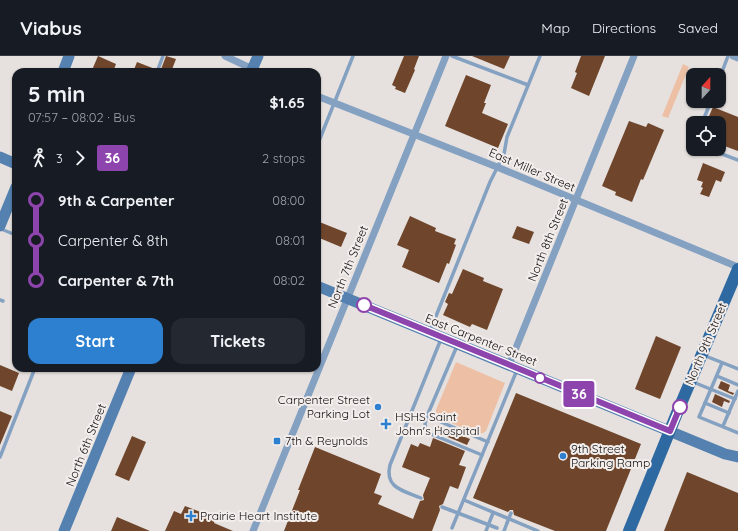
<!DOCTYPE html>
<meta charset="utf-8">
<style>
:root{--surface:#171b24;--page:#242831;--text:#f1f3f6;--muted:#9ea1a6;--line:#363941;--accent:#2c80cf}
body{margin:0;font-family:Quicksand,sans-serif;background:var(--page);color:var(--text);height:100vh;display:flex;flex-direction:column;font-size:15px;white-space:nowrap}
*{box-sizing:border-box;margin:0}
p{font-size:13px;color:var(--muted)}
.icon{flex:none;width:22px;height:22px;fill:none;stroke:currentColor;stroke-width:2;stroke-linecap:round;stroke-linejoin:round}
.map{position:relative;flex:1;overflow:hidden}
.side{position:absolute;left:12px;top:12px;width:309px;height:304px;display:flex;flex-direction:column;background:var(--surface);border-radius:12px;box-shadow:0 1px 3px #0004}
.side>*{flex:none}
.badge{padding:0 8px;border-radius:3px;font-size:14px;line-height:26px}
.needle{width:26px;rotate:21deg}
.fabs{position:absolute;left:686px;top:12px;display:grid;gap:8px}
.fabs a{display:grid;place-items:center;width:40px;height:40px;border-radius:8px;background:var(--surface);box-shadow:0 1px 3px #0004;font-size:20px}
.map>.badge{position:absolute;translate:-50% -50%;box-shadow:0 0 0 2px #fff}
.legs{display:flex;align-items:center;gap:6px;height:44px;padding:0 16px;font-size:13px}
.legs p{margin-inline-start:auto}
.summary{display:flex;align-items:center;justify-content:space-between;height:68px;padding:0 16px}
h1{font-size:22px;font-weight:800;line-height:30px}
.cta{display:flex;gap:8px;margin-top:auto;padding:8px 16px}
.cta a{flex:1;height:46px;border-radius:12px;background:var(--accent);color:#fff;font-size:16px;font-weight:800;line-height:46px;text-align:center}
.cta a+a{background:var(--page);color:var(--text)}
ul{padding:0 16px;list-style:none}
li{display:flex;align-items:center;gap:14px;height:40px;font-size:15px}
li i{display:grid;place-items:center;width:6px;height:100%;margin:0 5px;background:currentColor}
li i::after{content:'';width:10px;height:10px;margin:-5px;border:3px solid;border-radius:50%;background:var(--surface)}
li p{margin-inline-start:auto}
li:first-child i{background:linear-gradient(#0000 50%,currentColor 0)}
li:last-child i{background:linear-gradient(currentColor 50%,#0000 0)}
header{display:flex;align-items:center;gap:24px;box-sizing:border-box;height:56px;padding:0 20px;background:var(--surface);border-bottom:1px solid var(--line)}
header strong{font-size:19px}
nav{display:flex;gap:22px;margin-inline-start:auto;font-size:14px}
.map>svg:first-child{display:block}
</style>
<header>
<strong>Viabus</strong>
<nav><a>Map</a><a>Directions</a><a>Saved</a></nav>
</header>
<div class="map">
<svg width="738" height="475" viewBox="0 0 738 475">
<rect width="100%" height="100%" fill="#e6e1de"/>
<!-- green -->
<g fill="#edc0a5">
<polygon points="683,8 689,11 668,62 662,60"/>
<polygon points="456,306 505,327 486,375 483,377 478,378 439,362 436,359 436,354"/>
</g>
<!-- building -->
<g fill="#6f462c">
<polygon points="98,0 116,8 113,16 96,16 92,14"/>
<polygon points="166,0 176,3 171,16 160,16"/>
<polygon points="404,0 419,0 414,13 415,14 405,37 395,33 396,31 392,29"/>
<polygon points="472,0 510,0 504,13"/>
<polygon points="581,0 605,0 589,40 571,32 577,17 575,16"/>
<polygon points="137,6 155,13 154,16 133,16"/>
<polygon points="466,19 491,29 484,47 486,47 482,57 508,68 498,92 445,70"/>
<polygon points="713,51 738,61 738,95 719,88 719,67 706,67"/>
<polygon points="629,65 646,71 648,67 664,74 643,124 641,123 632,146 615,139 616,136 602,130"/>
<polygon points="703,107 725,116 721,126 716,124 709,141 700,138 703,132 701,131 703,126 697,124"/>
<polygon points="410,160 436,172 435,175 456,183 454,188 456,189 449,208 447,207 439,227 402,211 409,194 397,189"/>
<polygon points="317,165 347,177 341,191 317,181"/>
<polygon points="517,170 534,176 529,188 512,182"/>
<polygon points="463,213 484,222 483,225 503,233 487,274 472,268 470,271 443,259 448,248 445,246 449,237 452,238"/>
<polygon points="656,280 681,291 660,343 635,333"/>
<polygon points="0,309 19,317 12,335 0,330"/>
<polygon points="721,325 730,329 728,335 734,337 733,339 718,332"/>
<polygon points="516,337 641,388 606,475 555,475 514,459 513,454 510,454 508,456 473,442"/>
<polygon points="715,338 730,345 729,347 724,345 722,351 712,346"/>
<polygon points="0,355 12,360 0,389"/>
<polygon points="438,370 470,383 467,389 436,376"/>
<polygon points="132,380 146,386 129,425 115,419"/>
<polygon points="433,382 465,395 459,409 466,411 458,433 450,430 443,448 439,450 440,454 432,475 284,475 300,434 298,434 315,391 381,418 374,437 382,440 378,448 413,463 420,445 424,444 423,439 430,422 402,411 411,388 418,391 420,387 430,391"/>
<polygon points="687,416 738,437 738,475 664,475"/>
<polygon points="185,450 216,462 214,467 233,475 165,475 174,455 181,458"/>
<polygon points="117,461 150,475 111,475"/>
</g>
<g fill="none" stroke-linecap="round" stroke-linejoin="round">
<!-- lane -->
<g stroke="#84a1c2" stroke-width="3.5">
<polyline points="452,0 528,29"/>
<polyline points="157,16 163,0"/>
<polyline points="719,24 728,0"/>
<polyline points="702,67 711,45"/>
<polyline points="317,90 353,0"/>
<polyline points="709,93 738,104"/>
<polyline points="1,173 16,179"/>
<polyline points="0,244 3,245"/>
<polyline points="430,275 490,126 504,98 507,81 540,0"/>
<polyline points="457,290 427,360 425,368 426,375 431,378 482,399"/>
<polyline points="703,299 738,313"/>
<polyline points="722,307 699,361 738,377"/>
<polyline points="717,320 738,329"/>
<polyline points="693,326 735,343"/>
<polyline points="705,347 729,357"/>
<polyline points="427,360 488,386"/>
<polyline points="723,370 738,335"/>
<polyline points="0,401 35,312"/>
<path d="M421 442C404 435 384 432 390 409L441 283"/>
<polyline points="464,444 538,475"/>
<polyline points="442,451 450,454"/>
<polyline points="452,472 517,314"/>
<polyline points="486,475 493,457"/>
<polyline points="504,475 507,467"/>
</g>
<!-- street -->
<g stroke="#84a1c2" stroke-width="7">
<polyline points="225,0 259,16"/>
<polyline points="733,0 738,2"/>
<polyline points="317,40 497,111 738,211"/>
<polyline points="509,309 634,0"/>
<polyline points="253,475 446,0"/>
</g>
<!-- secondary -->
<g stroke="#5481b0" stroke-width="11">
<polyline points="63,16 69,0"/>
<polyline points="251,16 258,0"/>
<polyline points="0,101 16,108"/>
<polyline points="0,170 16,131"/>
<polyline points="317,230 725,398 738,401"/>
<polyline points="64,475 131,312"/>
</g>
<!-- primary -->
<polyline stroke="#2f69a2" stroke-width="12" points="629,475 677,357 738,213"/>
<!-- lane-bridge -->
<g stroke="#84a1c2" stroke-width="3.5">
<polyline points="450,454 497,472"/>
<polyline points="507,467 511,457"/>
</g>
</g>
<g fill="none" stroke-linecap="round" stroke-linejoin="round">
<defs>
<polyline id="line-1" points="364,249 670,375 680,351"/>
</defs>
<!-- line-1 casing -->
<use href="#line-1" stroke="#fff" stroke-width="9"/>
<!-- line-1 -->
<use href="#line-1" stroke="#8e44ad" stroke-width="6"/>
</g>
<!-- markers -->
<g fill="#fff" stroke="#8e44ad" stroke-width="2">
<circle cx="364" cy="249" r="7"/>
<circle cx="540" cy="322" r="5"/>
<circle cx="680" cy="351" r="7"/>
</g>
<g fill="#2c80cf" stroke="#f3eeec" stroke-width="1.5">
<circle cx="378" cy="351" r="4"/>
<path d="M384 362h4v4h4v4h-4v4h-4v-4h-4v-4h4z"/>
<rect x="273" y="381" width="8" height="8" rx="2"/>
<circle cx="563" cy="400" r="4"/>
<path d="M189 454h4v4h4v4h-4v4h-4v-4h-4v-4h4z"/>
</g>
<g text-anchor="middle" stroke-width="4" stroke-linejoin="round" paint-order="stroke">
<!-- street labels -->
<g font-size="12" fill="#110f0f" stroke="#f3eeec">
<text transform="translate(532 114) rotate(23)" y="4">East Miller Street</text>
<text transform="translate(548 184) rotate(-68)" y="4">North 8th Street</text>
<text transform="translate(348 211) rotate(-68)" y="4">North 7th Street</text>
<text transform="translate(481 284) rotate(22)" y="4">East Carpenter Street</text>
<text transform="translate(706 288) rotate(-67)" y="4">North 9th Street</text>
<text transform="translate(86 389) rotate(-68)" y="4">North 6th Street</text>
</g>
<!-- poi labels -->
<g font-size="12" fill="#110f0f" stroke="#f3eeec" text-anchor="start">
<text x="370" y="348" text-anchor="end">Carpenter Street<tspan x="370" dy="14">Parking Lot</tspan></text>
<text x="395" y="365">HSHS Saint<tspan x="395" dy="14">John's Hospital</tspan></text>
<text x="285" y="389">7th &amp; Reynolds</text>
<text x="571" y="397">9th Street<tspan x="571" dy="14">Parking Ramp</tspan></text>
<text x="200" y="464">Prairie Heart Institute</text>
</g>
</g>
</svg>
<div class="fabs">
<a><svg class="needle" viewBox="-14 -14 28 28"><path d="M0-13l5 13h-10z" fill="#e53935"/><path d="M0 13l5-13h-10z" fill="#9ea1a6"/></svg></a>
<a><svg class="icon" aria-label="locate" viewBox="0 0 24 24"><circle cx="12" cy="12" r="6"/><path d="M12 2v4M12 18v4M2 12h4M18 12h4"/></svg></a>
</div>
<b class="badge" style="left:579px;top:338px;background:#8e44ad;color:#fff">36</b>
<section class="side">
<div class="summary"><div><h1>5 min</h1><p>07:57 – 08:02 · Bus</p></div><b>$1.65</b></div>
<div class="legs"><svg class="icon" aria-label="walk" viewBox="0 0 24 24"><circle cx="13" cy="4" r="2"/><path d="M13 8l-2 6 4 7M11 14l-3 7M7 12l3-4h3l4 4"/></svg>3<svg class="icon" aria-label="forward" viewBox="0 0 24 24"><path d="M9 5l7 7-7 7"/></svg><b class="badge" style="background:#8e44ad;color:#fff">36</b><p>2 stops</p></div>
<ul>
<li><i style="color:#8e44ad"></i><b>9th &amp; Carpenter</b><p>08:00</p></li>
<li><i style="color:#8e44ad"></i><span>Carpenter &amp; 8th</span><p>08:01</p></li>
<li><i style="color:#8e44ad"></i><b>Carpenter &amp; 7th</b><p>08:02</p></li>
</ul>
<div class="cta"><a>Start</a><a>Tickets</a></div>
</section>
</div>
